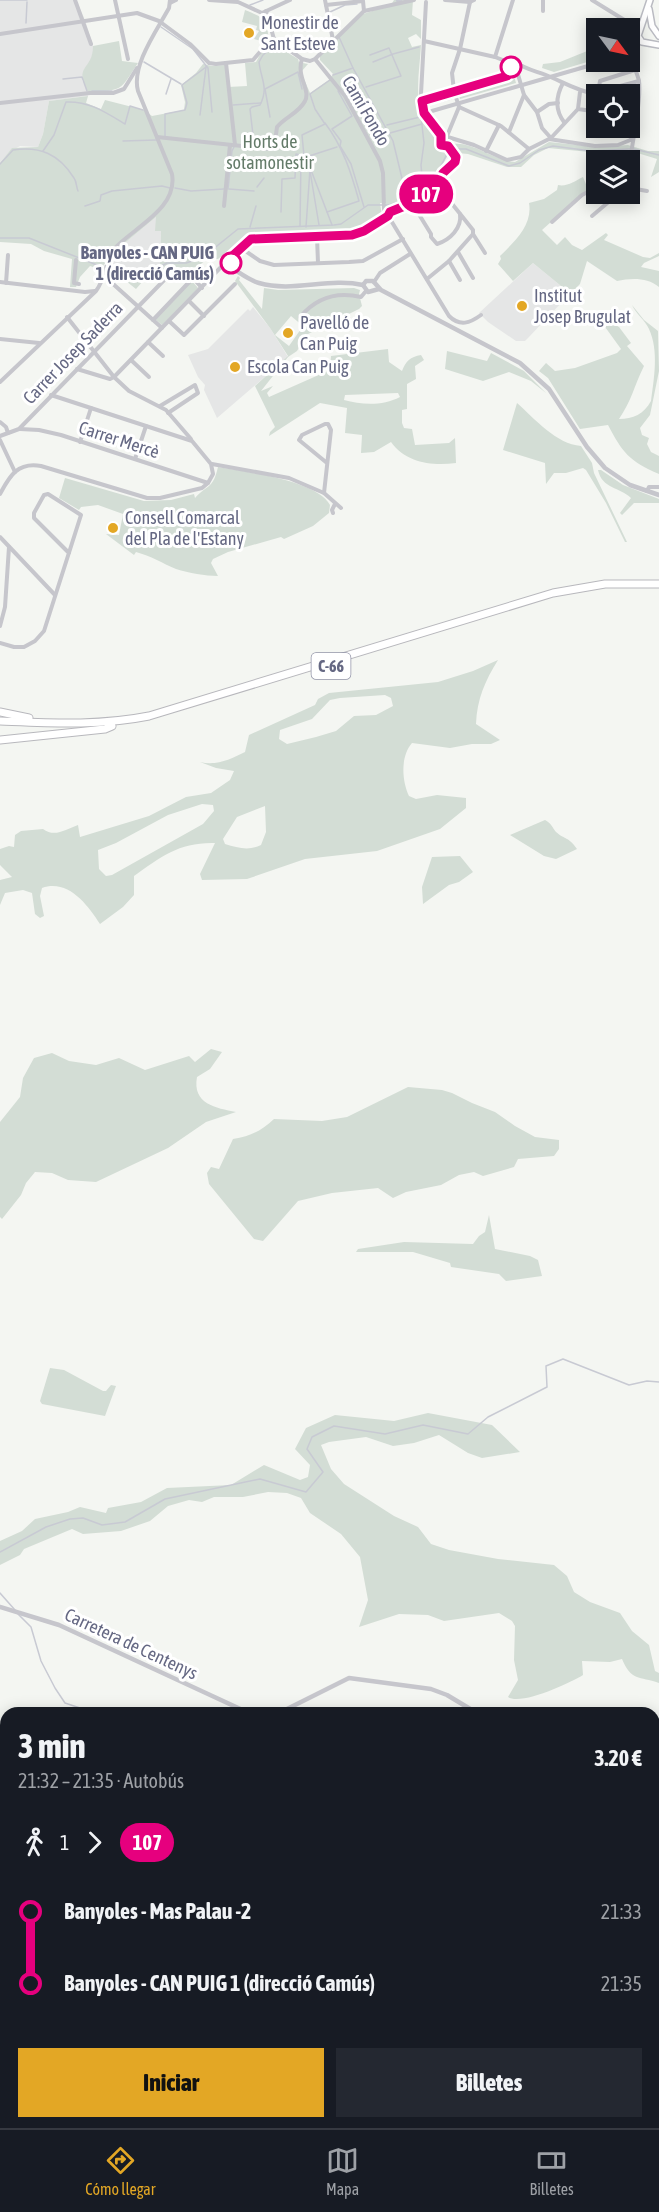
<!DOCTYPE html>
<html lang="es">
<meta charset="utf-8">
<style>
:root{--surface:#171b24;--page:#242831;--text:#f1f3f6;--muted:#9ea1a6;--line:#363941;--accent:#e3a725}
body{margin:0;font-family:"Asap Condensed",sans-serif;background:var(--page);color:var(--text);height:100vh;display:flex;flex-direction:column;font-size:22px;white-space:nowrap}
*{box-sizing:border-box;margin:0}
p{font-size:20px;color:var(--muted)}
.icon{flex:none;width:33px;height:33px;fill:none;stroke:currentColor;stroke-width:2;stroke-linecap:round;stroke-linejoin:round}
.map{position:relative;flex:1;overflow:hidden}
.details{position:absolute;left:0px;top:1707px;width:660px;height:422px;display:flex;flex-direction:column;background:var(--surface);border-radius:18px 18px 0 0;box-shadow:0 3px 15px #0003}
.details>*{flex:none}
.badge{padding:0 12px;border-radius:20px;font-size:21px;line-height:39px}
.needle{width:39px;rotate:123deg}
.buttons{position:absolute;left:586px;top:18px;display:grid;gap:12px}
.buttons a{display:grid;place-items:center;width:54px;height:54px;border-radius:0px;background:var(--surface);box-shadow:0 3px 15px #0003;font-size:30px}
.map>.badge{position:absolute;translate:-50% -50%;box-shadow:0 0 0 3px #fff}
.legs{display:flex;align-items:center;gap:9px;height:66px;padding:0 18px;font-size:20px}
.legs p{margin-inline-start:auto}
.overview{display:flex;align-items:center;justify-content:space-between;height:102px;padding:0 18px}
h1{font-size:33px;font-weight:800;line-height:45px}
.action{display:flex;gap:12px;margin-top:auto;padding:12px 18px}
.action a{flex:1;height:69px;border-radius:0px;background:var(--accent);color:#111;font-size:24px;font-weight:800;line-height:69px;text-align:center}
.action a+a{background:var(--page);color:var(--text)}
ul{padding:0 18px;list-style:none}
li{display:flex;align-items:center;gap:21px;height:72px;font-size:22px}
li i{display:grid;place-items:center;width:9px;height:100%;margin:0 8px;background:currentColor}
li i::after{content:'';width:15px;height:15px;margin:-8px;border:4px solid;border-radius:50%;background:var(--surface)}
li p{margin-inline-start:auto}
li:first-child i{background:linear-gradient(#0000 50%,currentColor 0)}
li:last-child i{background:linear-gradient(currentColor 50%,#0000 0)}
.tabs{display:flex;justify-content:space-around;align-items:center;height:84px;border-top:2px solid var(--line);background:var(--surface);font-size:16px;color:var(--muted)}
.tabs a{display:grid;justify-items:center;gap:3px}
.tabs .selected{color:var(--accent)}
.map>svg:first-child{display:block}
</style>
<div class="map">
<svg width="659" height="2128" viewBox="0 0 659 2128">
<rect width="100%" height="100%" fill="#f4f6f2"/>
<!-- built -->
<g fill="#e5e6e6">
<polygon points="0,0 76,0 85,20 93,46 93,56 82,80 88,92 88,96 49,101 43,134 38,147 20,146 9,152 0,163"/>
<polygon points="156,217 161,231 160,266 143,274 137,274 130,269 109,264 120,247"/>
<polygon points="533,263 561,286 565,299 528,338 525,341 516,341 488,322 479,313"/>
<polygon points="253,307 270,328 288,357 217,418 204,390 205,385 198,377 188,355 208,349 248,309 250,311"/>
</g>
<!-- green -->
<g fill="#d3ddd5" fill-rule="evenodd">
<path d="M394 0H413L412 15 421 20V39L416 34 408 38 412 47 421 45C420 66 415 91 421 112 425 124 438 131 437 144L449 154C442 163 440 173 435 183 428 195 401 203 389 209L386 207V203H380L382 216 354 232 250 237 229 256 223 255 218 259 208 258 188 275 182 269 174 272 169 267 165 272 162 271 163 274 155 282 154 277 143 281 136 289 121 277 116 283 107 274 109 265 104 264 102 270 90 266 80 277 76 287H70L72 259 44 251 31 244 0 242V163L12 148 38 147 43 134 49 101 88 96 86 103 101 109 105 100 144 110 152 116 184 110 185 102 181 85 196 73 203 64 212 66 225 65 228 87 247 86 245 63 256 62 261 53 272 43 298 59 300 66 303 63 308 64 301 72 310 93 330 79 333 74 320 60V56L363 14 391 5ZM156 217 155 231H161L160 266 143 274H137L130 269 114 267 109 264 120 247Z"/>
<path d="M245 10C264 18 266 18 269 39L263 45 261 41 254 39 259 31 256 30 257 26 242 22Z"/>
<path d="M119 41 122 61 138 63C119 92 123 90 88 92 73 64 93 71 93 46Z"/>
<polygon points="597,47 597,59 554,72 542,68 543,64 560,62"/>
<polygon points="514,76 516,83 460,99 458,93"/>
<path d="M549 142 597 147 628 145 648 151H659V172L651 177 657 159 631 151 600 153 548 148 534 155 521 167H507L468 154 458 153 452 144C473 141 493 160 515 162Z"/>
<path d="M583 177 588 189 542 230 557 245 565 237 572 245 582 250 606 233 608 235 604 240 643 257 650 258 659 253V256L644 263 641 267 659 271V287C647 277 631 278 617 281L587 261 580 284 565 299 561 286 533 263 513 281 498 264 501 259 500 256C514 242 533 225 529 203L544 199 557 190 558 185C567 187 575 181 583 177Z"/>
<path d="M238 276 240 278 239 280 262 309 264 288 278 290 354 288 360 290 359 294 362 306 359 309 306 335 297 351 288 357 261 391 273 386 267 393 269 397 330 370 331 356 388 349 389 362 402 371C406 361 410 357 421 355L424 360 415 366 416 379 407 384V409L402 410V423L404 428 412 429 415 445 449 443 455 438 456 463C432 466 406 463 391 442L374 452 361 453 362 435 345 433 347 408 320 403 269 436 270 432 275 427 255 386 288 356 270 328 235 281ZM291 316 303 326 289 346 275 335ZM398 393 400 397C383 406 362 405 344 400L345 395Z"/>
<polygon points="192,281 198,288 162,325 155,319"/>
<path d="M632 305 644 320 658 331 659 371 650 415 640 428 642 435 649 438 647 444 651 452 659 456V474C630 462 622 452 608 425L580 429 548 378 539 371 546 363 555 371 575 368 617 353 621 349 595 313 619 327 631 343 627 346 644 366C634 386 632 400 619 419 633 419 644 414 651 401 654 378 659 351 649 329 645 320 636 314 632 305Z"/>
<polygon points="447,351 487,361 491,353 524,371 546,393 531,381 509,372 483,381 445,369"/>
<path d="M517 403C535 419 556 444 581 446L592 463 594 473 627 542H625L606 503 586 470 583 468 566 473H554L546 484 545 463 503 450Z"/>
<path d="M218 467C246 472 316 480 330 505L329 513 313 526 284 539 281 537 228 552 213 559 211 563 218 576C205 576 189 573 176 569 162 563 151 556 136 552L134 555 106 534 119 535 123 514 98 505 81 507 79 510 59 498 65 478 144 501 171 500 194 494 195 498C208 484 213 489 218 467Z"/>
<path d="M598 470H601L623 485 659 499V503H634L622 515 620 513 631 498C620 487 602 489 598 470Z"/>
<path d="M498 660C485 681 477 699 476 724L500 740 491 744H472L450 748 412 743C400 757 402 781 409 796L416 799 437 795 466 798V808L440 829 377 851 305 859 247 879 202 880 200 874 215 843C180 842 162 856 134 876V895L123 907 100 924C87 904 68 879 42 888L40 896 44 916 40 918 35 914 32 893 23 890 5 893 0 905V880L12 877 0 865V849L9 846 14 847 15 835 21 831 43 829C55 838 66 829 78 825L80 837 149 816 186 797 211 793 230 780 234 771 216 768 200 762C217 766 231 759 245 752L249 735 315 705 318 699 329 693 438 682 473 671ZM385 695 391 698 393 706 376 715 354 716 336 731 316 737 287 744 279 739 280 730 312 719 330 700 340 698ZM202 804 213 805 214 811 203 824 112 875 106 876 99 869 98 850 116 843 168 815ZM265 806 266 832 261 845C249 851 238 848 225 844L223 839 237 817Z"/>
<path d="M545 820C551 823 552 827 556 832 565 840 568 836 577 849L556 859 544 856 510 835Z"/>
<polygon points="460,856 473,872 459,882 449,885 423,904 422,887 432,857"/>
<path d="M211 1049 222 1052 210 1069 197 1077C192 1104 216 1108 236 1112L206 1122 168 1148 96 1182 68 1180 52 1173 35 1172 26 1183 21 1195 2 1219 0 1217V1122L20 1097 23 1078 34 1058 52 1053 69 1061 96 1065 119 1058 145 1070 189 1056 195 1062Z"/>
<path d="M408 1087 442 1090 452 1093 472 1103 495 1112 515 1126 535 1137 559 1140V1149L554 1156 518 1159 514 1167 483 1176 474 1172 459 1175 441 1185 406 1192 393 1198 378 1188 332 1193 298 1201 263 1241 254 1239 209 1184 207 1173 211 1167 219 1169 233 1139C251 1136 261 1131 274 1119L322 1121 347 1117Z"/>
<polygon points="489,1215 495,1249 530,1256 538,1260 542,1276 506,1281 499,1274 451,1267 450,1263 413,1252 356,1252 358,1249 404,1242 473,1244 479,1236 485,1232"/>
<polygon points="50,1368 64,1370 103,1391 106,1391 111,1385 116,1386 105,1416 42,1404 40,1401"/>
<path d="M428 1413 492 1425 520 1452 482 1458 468 1453 439 1435 414 1443 393 1446 366 1437 329 1442 321 1445 331 1469 344 1484 394 1516 418 1527 431 1544 449 1550 498 1559 554 1565 567 1576 574 1592 590 1602 620 1613 632 1631 649 1645 655 1671 659 1673V1683C639 1676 631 1681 622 1659L610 1662 582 1661 583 1675C570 1683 521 1706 508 1697L518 1680 514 1660 515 1626 512 1621 499 1613 444 1621 428 1615 399 1614 359 1627 368 1600 360 1557 341 1534 310 1513 301 1498 287 1493 268 1492 243 1497H214L202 1502 189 1500 168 1506 150 1521 121 1531 83 1534 72 1529 24 1549 20 1555 0 1565V1541L22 1531 35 1519 68 1512 80 1507 106 1513 108 1508 141 1502 167 1488 231 1485 264 1465 300 1480 308 1477 310 1465 295 1449 306 1428 335 1415 394 1421Z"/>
<polygon points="654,1737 659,1737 659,2057 654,2068"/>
<polygon points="0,1763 6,1763 6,1909 0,1923"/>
<polygon points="0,1933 6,1939 6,2122 308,2122 311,2126 327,2124 352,2128 13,2128 0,2121"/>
<polygon points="397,2123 397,2122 598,2123 595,2128 396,2128"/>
</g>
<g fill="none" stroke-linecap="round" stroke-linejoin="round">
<!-- stream -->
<g stroke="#c8cad3" stroke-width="1.5">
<polyline points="0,0 27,0"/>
<polyline points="250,5 263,0"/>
<polyline points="330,12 345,5 357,4"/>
<polyline points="26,23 27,2"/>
<polyline points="161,27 193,49 208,68 212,112"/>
<polyline points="144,62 181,84"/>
<polyline points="373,62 393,54 419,47"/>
<polyline points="353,68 393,141 407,199"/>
<polyline points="333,75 353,68 339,37"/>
<polyline points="63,79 82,77 87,91"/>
<polyline points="366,87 401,76 389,48 370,55"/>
<polyline points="92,91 112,91"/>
<polyline points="338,91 352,116 332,129 341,141 340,146 351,164 364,207"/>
<polyline points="166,94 171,79"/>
<polyline points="431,104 451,99"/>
<polyline points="233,105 261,103"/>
<polyline points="420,108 424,143 421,165 423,187"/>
<polyline points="200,115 206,67"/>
<polyline points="270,117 265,89 298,72 302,89"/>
<path d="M325 123C343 147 351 172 359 201L327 212"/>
<polyline points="387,125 420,117"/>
<polyline points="390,133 422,124"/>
<polyline points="165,136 165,114 185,110 187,103 182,85 206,67"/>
<polyline points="123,141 156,140"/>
<path d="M257 145 253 135 250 109 252 107 260 105C269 87 261 80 259 62L263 55 276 44"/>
<polyline points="634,149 659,155"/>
<path d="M43 151 54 135 66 102C89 101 105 112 125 124L130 106 143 110"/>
<path d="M0 164 13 150C40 146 59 154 74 178 77 182 76 187 78 191"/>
<polyline points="310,171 319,225"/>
<polyline points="257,187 264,178"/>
<polyline points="175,188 191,191 224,189"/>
<polyline points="228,189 232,151 234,147"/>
<polyline points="229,189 254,191"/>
<polyline points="85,206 100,201 101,195 112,191 162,186 170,188"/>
<polyline points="281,212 282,179 295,178 296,154 304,156 302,135 325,124 315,109 310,94 330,80"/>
<polyline points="332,225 306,157 337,147"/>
<polyline points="300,226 301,156"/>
<polyline points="250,227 256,206"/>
<polyline points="306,227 310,169"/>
<polyline points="0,238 29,238 112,271 142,276 167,263 186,263 202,258 238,229 334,225 341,224 368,205 389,205 411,198 433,181 447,154 454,149 466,149 509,166 520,163 539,150 553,146 591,151 630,149"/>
<polyline points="0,1552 46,1527 70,1519 83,1518 102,1525 125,1522 165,1499 260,1479 306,1492 323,1472 307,1449 312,1437 334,1426 385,1434 423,1425 468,1434 488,1417 547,1387 546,1366 563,1359 629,1385 647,1381 659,1382"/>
<polyline points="0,1593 15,1610"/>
<polyline points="18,1614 31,1627 41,1661 55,1688 65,1703 83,1709 88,1713"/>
</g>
<!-- canal -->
<polyline stroke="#c8cad3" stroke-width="4.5" points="398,0 400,0"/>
<defs>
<g id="secondary">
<polyline points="650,0 638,36 642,42 659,45"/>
<polyline points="649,9 652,26 659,36"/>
</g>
<g id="trunk">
<polyline points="0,712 29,718"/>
<path d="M0 721C51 723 99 726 149 716L553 593 605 584H659"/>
<polyline points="0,740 105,729 112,726"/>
</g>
</defs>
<!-- secondary casing -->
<use href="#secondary" stroke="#babbc2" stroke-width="8"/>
<!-- trunk casing -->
<use href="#trunk" stroke="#b8b8bd" stroke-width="9"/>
<!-- minor -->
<g stroke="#c6c6cc" stroke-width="4">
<polyline points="75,0 91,44"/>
<polyline points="115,0 128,59"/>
<polyline points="209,0 238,2 262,13 290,0"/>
<polyline points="325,0 333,40"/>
<polyline points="445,0 470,2 474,0"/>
<polyline points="592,0 639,29"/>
<polyline points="426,2 421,94 425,113 441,135"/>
<polyline points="170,3 176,0"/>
<polyline points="326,5 363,1 364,11"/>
<polyline points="266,11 274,39"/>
<polyline points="543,11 543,0"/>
<polyline points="0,34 137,13 159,21 190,44 209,63 216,64 253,60 267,44 274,39"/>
<polyline points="274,39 302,59 310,61 315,59 364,11 414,0"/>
<polyline points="424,41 495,57 513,64"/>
<polyline points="495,57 513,0"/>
<path d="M315 59 345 96 380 161 383 173 384 209 449 316C460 327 470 323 481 315"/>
<polyline points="226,63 235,145"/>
<path d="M563 83C556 96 555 110 564 122"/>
<polyline points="598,92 600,81 635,70"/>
<polyline points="598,92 639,81"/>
<polyline points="524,95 537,112 542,128 550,137"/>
<path d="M422 101 507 76 512 70V65L516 62C524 69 536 71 546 75 563 82 577 91 595 94L592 111 578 109 580 92"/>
<polyline points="0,103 90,93 113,93 124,89 137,68"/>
<polyline points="459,107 454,91 452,73 460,49 470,2"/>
<polyline points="459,107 501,126 529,149"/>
<polyline points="537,112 549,104 558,103"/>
<polyline points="425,113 602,62"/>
<polyline points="618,128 632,138"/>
<polyline points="509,132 524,95 517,71"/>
<polyline points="441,135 474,145 507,160 521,157 529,149 549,139 595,146 618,145 633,139"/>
<polyline points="441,135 441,145 448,146"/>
<polyline points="447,136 459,107"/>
<path d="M157 137 270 149 275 142 277 127C285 117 299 113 305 101 311 90 296 77 302 59"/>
<polyline points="550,139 578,109"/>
<polyline points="486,151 499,125"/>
<path d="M630 162C632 142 642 99 639 81 636 66 622 50 638 38"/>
<polyline points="437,185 473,230 473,234 485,253"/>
<polyline points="630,188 647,191"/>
<path d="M412 203 431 234V237L437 244C450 240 462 228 460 214"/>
<polyline points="224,206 230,145"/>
<polyline points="592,216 618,194"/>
<polyline points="552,222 582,195 597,187"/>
<polyline points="317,237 318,263"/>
<polyline points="241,248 260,261 274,265 349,262 363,261 403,239"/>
<polyline points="458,252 473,278"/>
<polyline points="229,259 251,239 352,235 364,231 388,216 390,212 412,203 435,187 443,173 456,159 448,146"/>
<polyline points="76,260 74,283 79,284"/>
<polyline points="449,261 460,280"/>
<polyline points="427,279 449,261 473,234"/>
<polyline points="103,280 107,280 112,283 162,328"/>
<polyline points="0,282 85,292 95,291"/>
<polyline points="374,282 380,273 410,254"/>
<polyline points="6,283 8,255"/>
<polyline points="189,301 204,316"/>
<polyline points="67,317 114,377 129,391 166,410 191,439"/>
<path d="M300 317C316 298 336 291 361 297L366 291"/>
<polyline points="153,320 193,278 202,288"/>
<polyline points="169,321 184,335 235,284"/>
<polyline points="0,339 39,343"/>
<polyline points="148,342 163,356"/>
<polyline points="131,360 149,377"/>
<polyline points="77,369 110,379 114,377"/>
<polyline points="114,377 222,266"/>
<path d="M0 382 96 291C106 278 105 262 114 249 134 227 178 209 172 174L138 91C131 66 157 30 169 8L170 0"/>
<polyline points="160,406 195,385 198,393 168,413"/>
<polyline points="0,422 6,427 8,433"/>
<polyline points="85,426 141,444"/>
<polyline points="20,429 39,430 61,435 208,483"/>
<polyline points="0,436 19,429 172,272"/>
<polyline points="0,440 15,472"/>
<polyline points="80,442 91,408"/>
<polyline points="135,459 146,426"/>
<polyline points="212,464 289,478 324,493 331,430 328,424 325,424 302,435 299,440 327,463"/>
<polyline points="647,491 649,487 659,487"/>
<polyline points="324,493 341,508"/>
<path d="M0 494C10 475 18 462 41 466L147 498H160L202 488 208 483 213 474 211 464 192 441 51 395"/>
<polyline points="333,513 332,510 335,504"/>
<polyline points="0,537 55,595"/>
<polyline points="0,626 5,607 9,547"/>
<polyline points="0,643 14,647 24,647 35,641 44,631 81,515 48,494 44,495 34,513 34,518 69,553"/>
</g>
<!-- tertiary -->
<g stroke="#c6c6cc" stroke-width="4.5">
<path d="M230 267V260H223L222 264 224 268 230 267C239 272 248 280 259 283 293 293 329 277 363 285"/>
<polyline points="363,285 366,281 373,281 381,290 520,363 549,389 587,447 605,468 630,485 659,495"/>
<polyline points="363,285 368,292 379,289"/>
<polyline points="0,1607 59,1625 249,1713"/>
<polyline points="279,1713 349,1678 431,1689 447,1695 477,1713"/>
<polyline points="654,1733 659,1734"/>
<polyline points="0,2080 6,2086"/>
<polyline points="10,2128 13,2122"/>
</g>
<!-- secondary -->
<use href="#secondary" stroke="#fff" stroke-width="5"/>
<!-- trunk -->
<use href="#trunk" stroke="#fff" stroke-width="7"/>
</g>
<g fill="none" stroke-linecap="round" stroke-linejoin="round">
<defs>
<polyline id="line-1" points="231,263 229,259 251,239 352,235 364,231 388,216 390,212 412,203 435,187 443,173 455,162 456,157 448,146 441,145 441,135 424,113 422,101 507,76 511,72 511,67"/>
</defs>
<!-- line-1 casing -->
<use href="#line-1" stroke="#fff" stroke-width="14"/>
<!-- line-1 -->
<use href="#line-1" stroke="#e6007e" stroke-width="9"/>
</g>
<!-- markers -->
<g fill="#e3a725" stroke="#fff" stroke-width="2">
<circle cx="249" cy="33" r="6"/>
<circle cx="522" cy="306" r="6"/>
<circle cx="288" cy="333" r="6"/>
<circle cx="235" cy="367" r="6"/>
<circle cx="113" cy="528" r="6"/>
</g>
<g fill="#fff" stroke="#e6007e" stroke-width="3">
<circle cx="511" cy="67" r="10"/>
<circle cx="231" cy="263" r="10"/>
</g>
<g text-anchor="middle" stroke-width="6" stroke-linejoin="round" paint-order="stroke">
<!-- shield labels -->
<rect fill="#fff" stroke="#9395a8" stroke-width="1.5" x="311.5" y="653" width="39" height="26" rx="4.5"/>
<g font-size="16" font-weight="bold" fill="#656883">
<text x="331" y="672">C-66</text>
</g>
<!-- poi labels -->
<g font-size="18" fill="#656883" stroke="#fff" text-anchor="start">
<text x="261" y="29">Monestir de<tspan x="261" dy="21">Sant Esteve</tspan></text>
<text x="534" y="302">Institut<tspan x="534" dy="21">Josep Brugulat</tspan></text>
<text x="300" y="329">Pavelló de<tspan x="300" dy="21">Can Puig</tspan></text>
<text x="247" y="373">Escola Can Puig</text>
<text x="125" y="524">Consell Comarcal<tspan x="125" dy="21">del Pla de l'Estany</tspan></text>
</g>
<!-- street labels -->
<g font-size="18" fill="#656883" stroke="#fff">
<text transform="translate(366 111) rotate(60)" y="6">Camí Fondo</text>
<text transform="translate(73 353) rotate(-46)" y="6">Carrer Josep Saderra</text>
<text transform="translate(119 440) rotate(18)" y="6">Carrer Mercè</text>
<text transform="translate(131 1644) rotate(25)" y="6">Carretera de Centenys</text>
</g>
<!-- park labels -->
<g font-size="18" fill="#647b69" stroke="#fff">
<text x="270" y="148">Horts de<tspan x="270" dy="21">sotamonestir</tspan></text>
</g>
<!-- stop labels -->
<g font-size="18" font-weight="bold" fill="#656883" stroke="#fff" text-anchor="end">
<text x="214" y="259">Banyoles - CAN PUIG<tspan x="214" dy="21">1 (direcció Camús)</tspan></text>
</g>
</g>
</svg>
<div class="buttons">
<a><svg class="needle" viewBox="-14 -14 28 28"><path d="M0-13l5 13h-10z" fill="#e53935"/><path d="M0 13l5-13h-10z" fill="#9ea1a6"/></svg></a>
<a><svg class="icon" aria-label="locate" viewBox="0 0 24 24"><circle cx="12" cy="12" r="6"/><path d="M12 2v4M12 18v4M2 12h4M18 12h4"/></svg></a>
<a><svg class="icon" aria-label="layers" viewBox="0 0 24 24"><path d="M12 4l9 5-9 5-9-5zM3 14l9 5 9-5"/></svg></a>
</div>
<b class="badge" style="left:426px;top:194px;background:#e6007e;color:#fff">107</b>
<section class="details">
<div class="overview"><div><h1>3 min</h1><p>21:32 – 21:35 · Autobús</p></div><b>3.20 €</b></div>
<div class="legs"><svg class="icon" aria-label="walk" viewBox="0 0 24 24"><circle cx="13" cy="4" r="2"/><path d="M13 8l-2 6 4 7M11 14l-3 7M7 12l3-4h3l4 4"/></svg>1<svg class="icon" aria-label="forward" viewBox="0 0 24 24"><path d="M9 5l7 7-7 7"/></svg><b class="badge" style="background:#e6007e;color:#fff">107</b></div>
<ul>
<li><i style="color:#e6007e"></i><b>Banyoles - Mas Palau -2</b><p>21:33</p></li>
<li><i style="color:#e6007e"></i><b>Banyoles - CAN PUIG 1 (direcció Camús)</b><p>21:35</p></li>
</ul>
<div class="action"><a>Iniciar</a><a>Billetes</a></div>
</section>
</div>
<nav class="tabs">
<a class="selected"><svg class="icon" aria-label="directions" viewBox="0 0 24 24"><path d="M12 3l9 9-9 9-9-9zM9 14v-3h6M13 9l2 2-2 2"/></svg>Cómo llegar</a>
<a><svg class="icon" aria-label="map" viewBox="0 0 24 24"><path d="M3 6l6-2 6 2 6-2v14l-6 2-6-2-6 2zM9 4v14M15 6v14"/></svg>Mapa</a>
<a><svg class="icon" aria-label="tickets" viewBox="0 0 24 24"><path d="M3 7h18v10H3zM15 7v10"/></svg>Billetes</a>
</nav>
